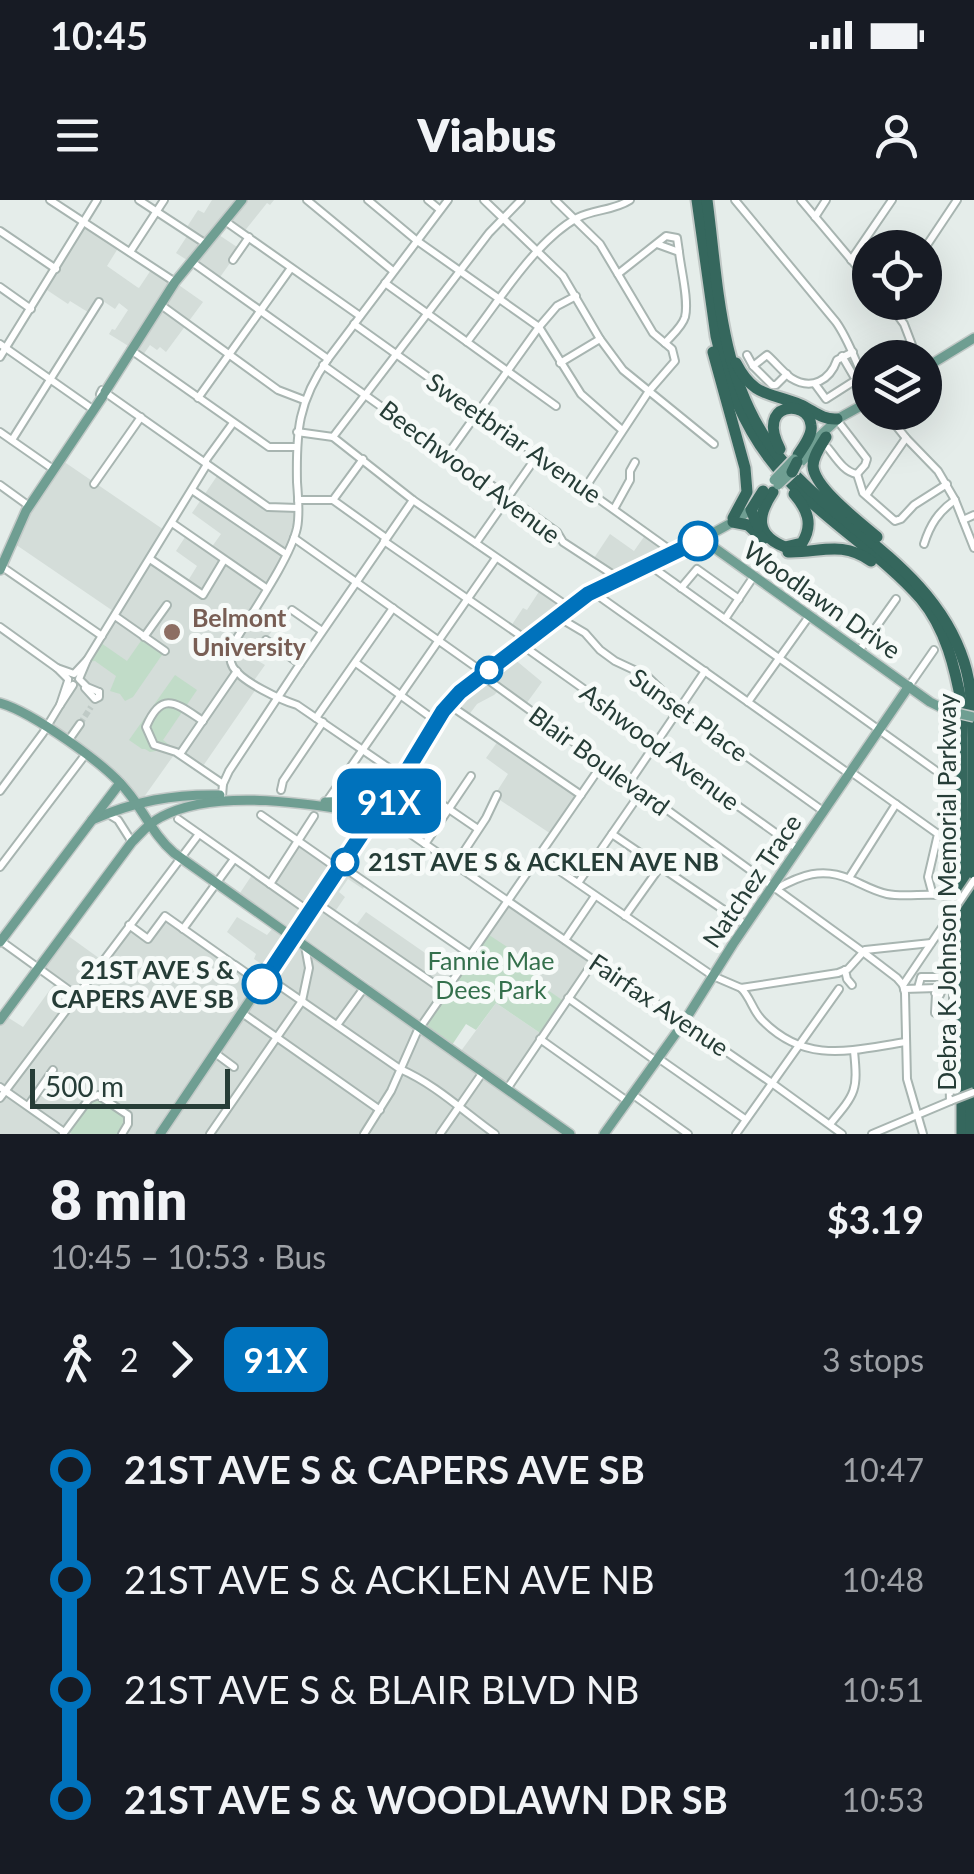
<!DOCTYPE html>
<meta charset="utf-8">
<style>
:root{--surface:#171b24;--page:#20242c;--text:#f1f3f6;--muted:#9ea1a6}
body{margin:0;font-family:Lato,sans-serif;background:var(--page);color:var(--text);height:100vh;display:flex;flex-direction:column;font-size:38px;white-space:nowrap}
*{box-sizing:border-box;margin:0}
p{font-size:32px;color:var(--muted)}
.icon{flex:none;width:55px;height:55px;fill:none;stroke:currentColor;stroke-width:2;stroke-linecap:round;stroke-linejoin:round}
.map{position:relative;height:934px;overflow:hidden}
.side{display:flex;flex-direction:column;background:var(--surface);flex:1}
.side>*{flex:none}
.badge{padding:0 20px;border-radius:15px;font-size:35px;line-height:65px}
.fabs{position:absolute;left:852px;top:30px;display:grid;gap:20px}
.fabs a{display:grid;place-items:center;width:90px;height:90px;border-radius:50%;background:var(--surface);box-shadow:0 10px 40px #0002;font-size:50px}
.scale{position:absolute;left:30px;bottom:25px;width:200px;box-sizing:border-box;padding-left:10px;border:5px solid #263d37;border-top:0;font-size:28px;line-height:35px;white-space:nowrap;color:#263d37;-webkit-text-stroke:8px #f6faf8;paint-order:stroke}
.map>.badge{position:absolute;translate:-50% -50%;box-shadow:0 0 0 5px #fff}
.legs{display:flex;align-items:center;gap:15px;height:110px;padding:0 50px;font-size:32px}
.legs p{margin-inline-start:auto}
.head{display:flex;align-items:center;justify-content:space-between;height:170px;padding:0 50px}
h1{font-size:55px;font-weight:800;line-height:75px}
ul{padding:0 50px;list-style:none}
li{display:flex;align-items:center;gap:35px;height:110px;font-size:38px}
li i{display:grid;place-items:center;width:15px;height:100%;margin:0 12px;background:currentColor}
li i::after{content:'';width:25px;height:25px;margin:-12px;border:8px solid;border-radius:50%;background:var(--surface)}
li p{margin-inline-start:auto}
li:first-child i{background:linear-gradient(#0000 50%,currentColor 0)}
li:last-child i{background:linear-gradient(currentColor 50%,#0000 0)}
.status{display:flex;justify-content:space-between;align-items:center;height:70px;padding:0 50px;background:var(--surface);direction:ltr}
.status svg{height:28px;fill:currentColor}
header{display:flex;justify-content:space-between;align-items:center;height:130px;padding:0 50px;background:var(--surface);font-size:45px;font-weight:800}
.map>svg:first-child{display:block}
</style>
<div class="status"><b>10:45</b><svg viewBox="0 0 49 12"><path d="M0 12V9h3v3zM5 12V6h3v6zM10 12V3h3v9zM15 12V0h3v12zM26 1h20v11H26zM47 4h2v5h-2z"/></svg></div>
<header><svg class="icon" aria-label="menu" viewBox="0 0 24 24"><path d="M4 6h16M4 12h16M4 18h16"/></svg>Viabus<svg class="icon" aria-label="person" viewBox="0 0 24 24"><circle cx="12" cy="8" r="4"/><path d="M4 21q1-7 8-7t8 7"/></svg></header>
<div class="map">
<svg width="974" height="934" viewBox="0 0 974 934">
<rect width="100%" height="100%" fill="#e5edea"/>
<!-- built -->
<g fill="#d4ddd9">
<polygon points="212,0 274,0 270,5 267,3 243,33 226,21 216,33 240,49 218,80 176,53 189,33 185,30 198,10 204,13"/>
<polygon points="85,23 120,45 107,66 137,87 139,88 153,67 203,102 166,152 160,147 157,150 150,145 143,155 109,134 112,129 115,130 128,110 119,103 115,109 103,101 91,114 70,101 68,104 44,88"/>
<polygon points="60,259 167,332 150,359 186,384 197,366 176,351 187,334 211,348 221,334 192,313 219,273 269,308 298,308 296,332 256,406 283,423 274,428 253,458 265,465 253,482 258,486 201,569 176,552 144,597 135,601 127,591 47,527 63,500 69,476 77,474 116,413 12,342"/>
<polygon points="610,334 634,351 646,334 667,349 617,374 594,358"/>
<polygon points="540,390 564,407 527,437 511,426 523,408 527,410"/>
<polygon points="513,458 542,482 526,504 503,486 494,495 477,504 468,516 453,505 454,502 481,480"/>
<polygon points="498,541 577,596 551,634 494,596 508,574 486,558"/>
<polygon points="299,642 365,685 363,689 348,679 339,692 345,697 334,713 354,728 366,712 454,773 421,827 569,934 0,934 0,898 5,891 0,887 0,820 4,815 23,827 57,780 42,769 67,735 103,761 127,728 147,742 165,716 262,784 269,783 275,766 294,738 368,790 371,785 240,693 254,672 270,683"/>
<polygon points="508,701 594,761 561,809 474,750"/>
<polygon points="237,717 267,735 272,729 288,739 269,769 254,759 256,754 227,732"/>
<polygon points="496,803 543,835 506,883 461,851"/>
</g>
<!-- green -->
<g fill="#c1dcc8">
<polygon points="143,438 164,452 133,497 125,501 120,494 110,491 116,476 95,461 89,462 101,443 127,461"/>
<polygon points="175,475 197,490 163,540 173,548 150,552 145,549 142,549 129,540"/>
<polygon points="486,733 521,756 517,764 544,782 542,786 565,802 543,835 496,803 476,830 466,824 450,848 420,828"/>
<polygon points="96,897 124,916 126,923 118,934 72,934 69,932"/>
</g>
<g fill="none" stroke-linecap="round" stroke-linejoin="round">
<!-- minor-tunnel -->
<polyline stroke="#bfcac6" stroke-width="6" stroke-dasharray="6 3" stroke-linecap="butt" points="80,524 91,507"/>
<defs>
<g id="minor">
<polyline points="50,0 175,82"/>
<polyline points="139,0 206,44"/>
<polyline points="307,0 393,71"/>
<polyline points="368,0 416,40 539,127 581,194 622,230"/>
<polyline points="428,0 439,9"/>
<path d="M448 0 328 159C298 201 296 232 297 282 298 297 300 313 297 328 290 359 251 414 234 443 231 450 228 459 233 467 242 482 281 500 297 505L478 629"/>
<polyline points="484,0 563,76 600,139 623,170 714,244"/>
<polyline points="555,0 600,44 653,133 672,149 675,161 649,191 585,288"/>
<path d="M735 0 836 122C851 143 857 168 870 190"/>
<polyline points="801,0 870,82"/>
<polyline points="815,17 826,0"/>
<polyline points="225,21 360,116"/>
<polyline points="0,31 56,69"/>
<path d="M657 44 679 52C681 70 689 101 685 117 682 127 672 135 665 143"/>
<polyline points="925,48 957,0"/>
<polyline points="130,52 164,0"/>
<polyline points="233,60 249,37"/>
<polyline points="851,60 892,0"/>
<polyline points="192,62 328,159"/>
<polyline points="618,74 666,36 677,38 679,52"/>
<polyline points="385,83 556,206"/>
<polyline points="0,87 31,109"/>
<polyline points="888,102 904,124 917,158"/>
<polyline points="161,105 278,190 304,200"/>
<polyline points="354,124 673,352"/>
<path d="M467 142C497 104 535 41 577 18 594 9 613 11 630 0"/>
<polyline points="0,144 91,208"/>
<polyline points="131,150 269,247 296,247"/>
<polyline points="747,155 753,166 772,185 776,185 787,174"/>
<polyline points="842,156 856,180"/>
<polyline points="0,157 97,0"/>
<polyline points="560,163 600,139"/>
<polyline points="323,165 557,332 563,342 618,378"/>
<path d="M753 166 767 155C775 162 783 172 791 178 812 191 830 180 837 160L853 152"/>
<polyline points="815,184 826,199 862,176"/>
<polygon points="102,190 106,192 103,196 100,194"/>
<polyline points="106,193 268,307 298,308"/>
<polyline points="198,198 291,68"/>
<polyline points="885,212 906,238 938,271 955,300 974,348"/>
<polyline points="0,232 53,269"/>
<polyline points="297,232 333,237 413,300 570,408"/>
<polyline points="333,237 489,33 521,0"/>
<polyline points="12,240 99,102"/>
<path d="M828 248C836 258 844 272 857 274L865 265 867 259 837 220"/>
<polyline points="448,254 539,127 557,106 576,96"/>
<polyline points="857,274 863,293 895,321 901,319 914,305 947,284"/>
<polyline points="94,284 141,217"/>
<polyline points="0,285 29,306"/>
<polyline points="192,290 286,354"/>
<polyline points="867,294 906,238"/>
<polyline points="298,300 333,300 386,338"/>
<polyline points="333,300 363,259"/>
<polyline points="614,309 630,280 630,271 635,262"/>
<polyline points="963,320 974,315"/>
<polyline points="172,323 266,388"/>
<polyline points="294,338 480,470 487,479 863,752 897,778 903,785"/>
<polyline points="384,341 527,440"/>
<polyline points="476,343 537,256"/>
<path d="M924 344C930 325 938 312 955 300"/>
<polyline points="150,359 203,395 224,360"/>
<polyline points="648,364 935,570"/>
<polyline points="1,366 102,436"/>
<polyline points="681,388 697,369 739,399"/>
<polyline points="593,392 848,573"/>
<polyline points="292,410 322,431"/>
<polyline points="115,416 165,451"/>
<polyline points="558,417 585,433 600,450 615,461 647,476 683,511 823,611"/>
<polyline points="725,419 754,376"/>
<polyline points="0,427 57,468"/>
<polyline points="144,437 167,405"/>
<polyline points="266,440 300,464"/>
<polyline points="522,445 588,492 611,515 798,649"/>
<polyline points="859,451 896,399"/>
<polyline points="87,460 206,266 206,260 233,223"/>
<polyline points="356,463 436,521"/>
<polyline points="68,479 57,468 74,474 87,460 79,479 87,487 99,492"/>
<polyline points="68,481 60,505 73,485"/>
<polyline points="909,486 934,450"/>
<polyline points="85,488 95,499 99,497 99,492"/>
<polyline points="748,502 810,415"/>
<polyline points="448,504 581,595"/>
<polyline points="316,518 393,408"/>
<path d="M203 521C177 504 162 489 146 527L154 545 176 552 223 584"/>
<polyline points="68,541 80,524"/>
<polyline points="180,554 237,471"/>
<polyline points="851,572 938,634 928,677 932,692"/>
<polyline points="629,583 705,471"/>
<polyline points="281,590 283,581 323,522"/>
<polyline points="0,591 43,533 60,505"/>
<polyline points="222,596 223,584 229,571 300,464 413,300"/>
<polyline points="327,601 496,358"/>
<polyline points="108,614 118,620 132,642"/>
<polyline points="376,614 383,615 769,881 842,934"/>
<polyline points="261,615 334,666 346,669 471,755"/>
<polyline points="178,619 310,712"/>
<polyline points="612,634 746,725"/>
<polyline points="425,644 471,576"/>
<polyline points="538,656 713,776 741,788 838,773 848,769 865,750 931,743"/>
<polyline points="455,665 486,618 497,595"/>
<polyline points="0,667 85,555"/>
<polyline points="849,678 896,604"/>
<polyline points="578,683 641,592"/>
<polyline points="270,684 314,616"/>
<path d="M776 689C801 675 822 667 850 679 862 684 873 691 887 694 907 698 928 692 949 696"/>
<polyline points="317,703 446,792"/>
<polyline points="625,716 660,667"/>
<polyline points="129,725 148,739 165,716 233,764"/>
<polyline points="183,729 234,659"/>
<polyline points="565,740 595,696"/>
<polyline points="1,741 77,796"/>
<polyline points="235,765 262,784"/>
<polyline points="845,770 847,779 852,785"/>
<path d="M267 777 400 869C435 884 464 912 495 934"/>
<path d="M741 788C751 798 753 812 763 821 807 865 852 850 906 842"/>
<polyline points="918,788 921,777 953,777 953,813 935,813 936,794"/>
<polygon points="937,788 942,790 940,795 935,793"/>
<polyline points="904,789 937,788"/>
<polyline points="568,798 656,861"/>
<polyline points="242,813 380,910"/>
<polyline points="337,825 364,788"/>
<polyline points="540,839 627,901"/>
<polyline points="215,853 234,867"/>
<polyline points="658,858 745,919"/>
<polyline points="0,887 64,932"/>
<polyline points="507,889 594,761"/>
<polyline points="632,894 688,934"/>
<polyline points="0,898 199,634"/>
<polyline points="950,901 949,864 953,813"/>
<polyline points="28,906 53,870"/>
<path d="M830 924C856 893 858 891 854 851"/>
<polyline points="63,934 89,899 98,895 128,915 128,924 122,934"/>
<polyline points="210,934 302,801 309,768 305,746"/>
<polyline points="364,934 391,891 417,832 603,563"/>
<polyline points="440,934 483,872"/>
<polyline points="736,934 839,789"/>
<polyline points="872,934 953,900"/>
<polyline points="923,934 907,879 905,793 903,785 949,717"/>
</g>
<g id="major">
<polyline points="925,168 974,138"/>
<polyline points="105,192 175,82 242,0"/>
<polyline points="808,247 839,218 870,201"/>
<polyline points="799,264 818,245"/>
<polyline points="702,339 930,502 948,511"/>
<polyline points="0,370 26,311 103,196"/>
<path d="M0 503C32 512 107 565 127 591 144 611 153 635 174 653L570 934"/>
<polyline points="325,602 354,601 383,591"/>
<path d="M375 615 383 609 391 598C411 565 430 518 460 492L588 394 702 339 733 322 756 306"/>
<path d="M92 620C135 601 173 594 220 595"/>
<polyline points="0,742 120,583"/>
<path d="M0 820 132 642C141 633 149 623 161 617 216 587 315 604 375 615"/>
<path d="M160 934 375 615C376 600 388 589 398 579"/>
<polyline points="604,934 684,822 733,744 909,486"/>
</g>
<g id="highway">
<path d="M697 0 716 136C728 190 749 240 788 280 827 322 884 356 921 399 946 429 955 468 962 506V934"/>
<path d="M707 0C718 83 719 170 768 242 825 325 932 361 964 462 972 486 972 513 973 538L971 934"/>
<polyline points="713,152 745,268 747,292 733,318"/>
<path d="M736 163C754 198 770 192 801 205 814 211 822 220 837 219"/>
<path d="M826 237C821 245 813 256 813 266 814 288 861 323 877 337"/>
<path d="M780 249C755 202 808 198 811 225 813 235 803 247 798 255"/>
<path d="M773 292C757 316 755 335 785 347L802 343C814 324 807 309 794 294"/>
<polyline points="733,322 748,325 763,339"/>
<polyline points="758,327 751,310 763,291"/>
<path d="M788 352C820 353 841 340 871 361"/>
</g>
</defs>
<!-- minor casing -->
<use href="#minor" stroke="#a8b5b1" stroke-width="10"/>
<!-- major casing -->
<use href="#major" stroke="#c2c9c7" stroke-width="12"/>
<!-- highway casing -->
<use href="#highway" stroke="#c2c9c7" stroke-width="15"/>
<!-- minor -->
<use href="#minor" stroke="#fff" stroke-width="6"/>
<!-- major -->
<use href="#major" stroke="#6f9e92" stroke-width="9"/>
<!-- highway -->
<use href="#highway" stroke="#35675d" stroke-width="11"/>
<defs>
<g id="minor-bridge">
<polyline points="949,717 974,680"/>
<polyline points="953,900 974,892"/>
</g>
<g id="major-bridge">
<polyline points="774,280 794,259"/>
<polyline points="778,285 794,270"/>
<polyline points="948,511 974,517"/>
</g>
<polyline id="highway-bridge" points="792,272 797,262"/>
</defs>
<!-- minor-bridge casing -->
<use href="#minor-bridge" stroke="#a8b5b1" stroke-width="10" stroke-linecap="butt"/>
<!-- major-bridge casing -->
<use href="#major-bridge" stroke="#c2c9c7" stroke-width="12" stroke-linecap="butt"/>
<!-- highway-bridge casing -->
<use href="#highway-bridge" stroke="#c2c9c7" stroke-width="15" stroke-linecap="butt"/>
<!-- minor-bridge -->
<use href="#minor-bridge" stroke="#fff" stroke-width="6"/>
<!-- major-bridge -->
<use href="#major-bridge" stroke="#6f9e92" stroke-width="9"/>
<!-- highway-bridge -->
<use href="#highway-bridge" stroke="#35675d" stroke-width="11"/>
</g>
<g fill="none" stroke-linecap="round" stroke-linejoin="round">
<defs>
<polyline id="line-1" points="262,784 375,614 383,610 443,511 460,492 588,394 698,341"/>
</defs>
<!-- line-1 casing -->
<use href="#line-1" stroke="#fff" stroke-width="22"/>
<!-- line-1 -->
<use href="#line-1" stroke="#0072bc" stroke-width="15"/>
</g>
<!-- markers -->
<g fill="#fff" stroke="#0072bc" stroke-width="5">
<circle cx="698" cy="341" r="18"/>
<circle cx="489" cy="470" r="12"/>
<circle cx="345" cy="662" r="12"/>
<circle cx="262" cy="784" r="18"/>
</g>
<circle fill="#8d6e63" stroke="#f6faf8" stroke-width="4" cx="172" cy="432" r="10"/>
<g text-anchor="middle" stroke-width="10" stroke-linejoin="round" paint-order="stroke">
<!-- street labels -->
<g font-size="25" fill="#263d37" stroke="#f6faf8">
<text transform="translate(514 238) rotate(35)" y="9">Sweetbriar Avenue</text>
<text transform="translate(470 272) rotate(37)" y="9">Beechwood Avenue</text>
<text transform="translate(822 400) rotate(35)" y="9">Woodlawn Drive</text>
<text transform="translate(689 515) rotate(36)" y="9">Sunset Place</text>
<text transform="translate(660 547) rotate(37)" y="9">Ashwood Avenue</text>
<text transform="translate(599 561) rotate(36)" y="9">Blair Boulevard</text>
<text transform="translate(752 681) rotate(-56)" y="9">Natchez Trace</text>
<text transform="translate(947 692) rotate(-90)" y="9">Debra K Johnson Memorial Parkway</text>
<text transform="translate(659 805) rotate(34)" y="9">Fairfax Avenue</text>
</g>
<!-- education labels -->
<g font-size="25" font-weight="bold" fill="#785e54" stroke="#f6faf8" text-anchor="start">
<text x="192" y="427">Belmont<tspan x="192" dy="29">University</tspan></text>
</g>
<!-- stop labels -->
<g font-size="25" font-weight="bold" fill="#263d37" stroke="#f6faf8" text-anchor="start">
<text x="368" y="671">21ST AVE S &amp; ACKLEN AVE NB</text>
<text x="234" y="779" text-anchor="end">21ST AVE S &amp;<tspan x="234" dy="29">CAPERS AVE SB</tspan></text>
</g>
<!-- park labels -->
<g font-size="25" fill="#34704c" stroke="#f6faf8">
<text x="491" y="770">Fannie Mae<tspan x="491" dy="29">Dees Park</tspan></text>
</g>
</g>
</svg>
<div class="fabs">
<a><svg class="icon" aria-label="locate" viewBox="0 0 24 24"><circle cx="12" cy="12" r="6"/><path d="M12 2v4M12 18v4M2 12h4M18 12h4"/></svg></a>
<a><svg class="icon" aria-label="layers" viewBox="0 0 24 24"><path d="M12 4l9 5-9 5-9-5zM3 14l9 5 9-5"/></svg></a>
</div>
<div class="scale">500 m</div>
<b class="badge" style="left:389px;top:601px;background:#0072bc;color:#fff">91X</b>
</div>
<section class="side">
<div class="head"><div><h1>8 min</h1><p>10:45 – 10:53 · Bus</p></div><b>$3.19</b></div>
<div class="legs"><svg class="icon" aria-label="walk" viewBox="0 0 24 24"><circle cx="13" cy="4" r="2"/><path d="M13 8l-2 6 4 7M11 14l-3 7M7 12l3-4h3l4 4"/></svg>2<svg class="icon" aria-label="forward" viewBox="0 0 24 24"><path d="M9 5l7 7-7 7"/></svg><b class="badge" style="background:#0072bc;color:#fff">91X</b><p>3 stops</p></div>
<ul>
<li><i style="color:#0072bc"></i><b>21ST AVE S &amp; CAPERS AVE SB</b><p>10:47</p></li>
<li><i style="color:#0072bc"></i><span>21ST AVE S &amp; ACKLEN AVE NB</span><p>10:48</p></li>
<li><i style="color:#0072bc"></i><span>21ST AVE S &amp; BLAIR BLVD NB</span><p>10:51</p></li>
<li><i style="color:#0072bc"></i><b>21ST AVE S &amp; WOODLAWN DR SB</b><p>10:53</p></li>
</ul>
</section>
